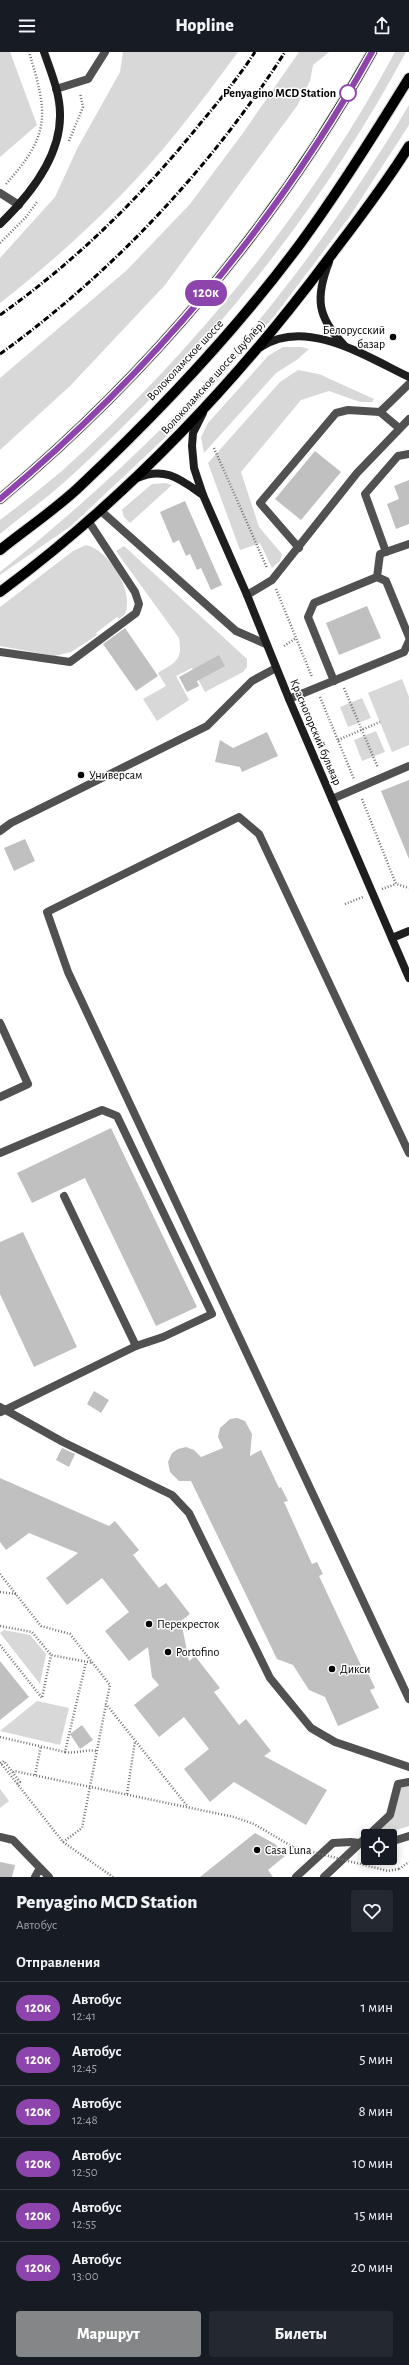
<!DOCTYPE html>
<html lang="ru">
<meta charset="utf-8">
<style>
:root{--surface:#171b24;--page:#242831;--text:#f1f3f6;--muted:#9ea1a6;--line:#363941;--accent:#858687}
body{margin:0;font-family:"Alegreya Sans",sans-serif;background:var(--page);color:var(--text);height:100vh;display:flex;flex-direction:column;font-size:15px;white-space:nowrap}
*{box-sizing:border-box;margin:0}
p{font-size:13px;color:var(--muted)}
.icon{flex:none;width:22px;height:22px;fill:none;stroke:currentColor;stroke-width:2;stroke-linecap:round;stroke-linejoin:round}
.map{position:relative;height:1825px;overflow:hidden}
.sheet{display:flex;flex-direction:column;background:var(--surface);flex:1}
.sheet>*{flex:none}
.badge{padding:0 8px;border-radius:13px;font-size:14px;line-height:26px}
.fabs{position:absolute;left:361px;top:1777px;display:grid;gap:8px}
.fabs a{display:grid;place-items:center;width:36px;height:36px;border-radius:4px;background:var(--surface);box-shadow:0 2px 10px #0003;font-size:20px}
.map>.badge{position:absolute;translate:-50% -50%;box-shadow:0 0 0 2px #fff}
h2{padding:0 16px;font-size:15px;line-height:36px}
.round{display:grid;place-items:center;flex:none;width:42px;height:42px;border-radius:4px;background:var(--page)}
.overview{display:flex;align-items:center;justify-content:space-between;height:68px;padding:0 16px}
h1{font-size:19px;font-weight:800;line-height:30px}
.cta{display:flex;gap:8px;margin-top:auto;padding:8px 16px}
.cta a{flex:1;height:46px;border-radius:4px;background:var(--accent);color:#fff;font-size:16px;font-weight:800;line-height:46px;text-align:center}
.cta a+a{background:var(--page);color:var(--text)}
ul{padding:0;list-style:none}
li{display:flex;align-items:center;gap:12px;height:52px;padding:0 16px;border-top:1px solid var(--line)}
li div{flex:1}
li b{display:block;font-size:15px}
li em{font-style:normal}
li .badge{min-width:44px;font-weight:700;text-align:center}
header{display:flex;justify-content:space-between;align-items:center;height:52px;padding:0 16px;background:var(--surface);font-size:18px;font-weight:800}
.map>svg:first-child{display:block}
</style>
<header><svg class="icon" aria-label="menu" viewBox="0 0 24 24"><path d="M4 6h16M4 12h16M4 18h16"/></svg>Hopline<svg class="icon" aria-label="share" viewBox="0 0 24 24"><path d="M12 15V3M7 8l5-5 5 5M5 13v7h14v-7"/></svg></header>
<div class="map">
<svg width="409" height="1825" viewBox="0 0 409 1825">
<rect width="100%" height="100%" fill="#fff"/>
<!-- green -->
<g fill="#d8d8d8">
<polygon points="0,0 10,0 37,73 0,105"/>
<path d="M123 0H238C218 27 198 54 177 80 127 142 62 203 0 251V206L55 145 77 97 120 20Z"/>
<polygon points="299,0 329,0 313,13 310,29 297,54 165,233 70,334 0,398 0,326 127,218 190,152 243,81"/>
<path d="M395 0H406C320 160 203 304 69 426 47 446 23 463 0 482V468C21 452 43 435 63 418 194 299 311 157 395 0Z"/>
<path d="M409 53V73L350 164 276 262 227 318 172 379 71 474 0 523V520C57 474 112 426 164 374 259 278 340 169 409 53Z"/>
<polygon points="283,295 301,295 309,297 298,307 276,321 204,401 201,385 208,371 268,304"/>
<polygon points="298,318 319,322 374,347 372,350 360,350 329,339 301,348 241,420 259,475 282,502 280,509 272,516 260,491 240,498 208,411 280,330"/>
<polygon points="166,431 172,433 130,471 124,465 122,458 125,455 152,432"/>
<path d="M86 493C109 498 135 540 125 562L119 567 117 565 96 581 97 583 71 600 55 604 0 594V555L73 499Z"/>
<path d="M124 494 247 607V615L243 620 205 640 192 616 176 624 189 648 157 669 143 647 166 634 158 621C175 610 183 609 179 586L116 499Z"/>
<polygon points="402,627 409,645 409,693 392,700 368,641"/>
<polygon points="362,646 371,666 348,675 340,655"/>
<polygon points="376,679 385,700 362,709 354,688"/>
<polygon points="4,1578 30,1583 46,1602 40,1632 0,1581"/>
<polygon points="37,1649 69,1656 60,1693 0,1679"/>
<polygon points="398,1732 409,1734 409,1774 386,1781 372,1780 390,1763"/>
<polygon points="0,1737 9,1749 0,1756"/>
</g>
<!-- building -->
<g fill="#c0c0c0">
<polygon points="315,399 341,420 301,468 275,447"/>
<polygon points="409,428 409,472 396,477 387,452 399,447 394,434"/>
<polygon points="185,449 222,533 211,538 201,516 197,518 190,502 186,504 179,488 173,491 160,460"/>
<polygon points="367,554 381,586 339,603 326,571"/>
<polygon points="125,576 158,624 136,639 103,592"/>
<polygon points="219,603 225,614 197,629 199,634 187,640 179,625"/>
<polygon points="267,680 278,704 242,720 240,715 215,710 220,688 233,696"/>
<polygon points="409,728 409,807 381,739"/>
<polygon points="25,787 35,809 14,819 4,796"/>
<polygon points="111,1076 197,1255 156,1274 85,1126 32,1151 17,1121"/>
<polygon points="23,1180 77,1295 34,1315 0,1242 0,1190"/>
<polygon points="94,1339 109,1348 101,1361 87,1352"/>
<polygon points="237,1366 245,1369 252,1382 250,1404 261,1398 279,1436 281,1435 288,1449 284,1450 312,1512 317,1510 323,1522 319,1524 365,1622 368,1621 375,1636 370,1638 379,1656 338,1674 325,1645 309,1638 293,1613 277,1607 191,1429 179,1429 170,1420 168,1410 172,1401 178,1397 186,1395 194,1398 201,1405 223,1396 218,1385 220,1376 230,1367"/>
<polygon points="62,1396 75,1402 69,1415 56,1408"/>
<polygon points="0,1426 109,1474 115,1469 139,1498 133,1503 159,1536 166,1531 190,1562 181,1569 189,1609 195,1604 220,1636 214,1640 239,1673 246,1667 271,1699 264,1704 327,1738 306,1773 234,1730 210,1750 184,1717 209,1697 184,1665 159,1685 134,1653 159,1633 152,1625 148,1595 129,1609 105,1579 129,1560 102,1526 67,1553 46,1526 78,1501 29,1481 6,1498 0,1490"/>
<polygon points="0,1609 29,1645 0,1668"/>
<polygon points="82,1673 93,1688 80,1697 70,1682"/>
<polygon points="255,1781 275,1792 285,1804 268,1818 273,1825 200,1825"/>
<polygon points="0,1810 15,1813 12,1825 0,1825"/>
</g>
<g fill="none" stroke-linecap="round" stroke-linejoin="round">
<defs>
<g id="primary">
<path d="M0 447C149 322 277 171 372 0"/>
<path d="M0 498C25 478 53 459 77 437 157 362 234 281 300 192 339 139 374 83 409 26"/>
<path d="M0 540C127 446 235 332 329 206 357 169 385 133 409 94"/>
</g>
</defs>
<!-- primary casing -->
<use href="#primary" stroke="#dbdbdb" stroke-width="12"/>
<!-- path -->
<g stroke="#737373" stroke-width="2.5" stroke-dasharray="1 2" stroke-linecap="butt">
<polyline points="69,89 83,55 80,41"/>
<path d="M6 132C51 82 48 62 29 0"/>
<polyline points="0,191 26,165 37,150"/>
<polyline points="214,396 267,516"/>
<polyline points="276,537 312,625"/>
<polyline points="284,594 296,586"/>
<polyline points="344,636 378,716"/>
<polyline points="320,645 354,727"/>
<polyline points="338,688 380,670"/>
<polyline points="362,747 396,832 409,836"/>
<polyline points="382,837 396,832"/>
<polyline points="345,852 363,845"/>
<polyline points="0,1522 41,1574 70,1582 110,1633 106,1652 188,1755"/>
<polyline points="0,1540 16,1542"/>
<polyline points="0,1574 32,1580 51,1603 93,1611"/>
<polyline points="0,1593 42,1646 51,1603"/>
<polyline points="0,1685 65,1700 86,1610"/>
<path d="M65 1700C77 1702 85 1697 97 1699"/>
<polyline points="0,1710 63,1790 113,1825"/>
<polyline points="1,1712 4,1709 20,1730 17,1732"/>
<polyline points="13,1720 14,1719 234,1765 254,1772 293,1795"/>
<polyline points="35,1723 41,1694"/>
<polyline points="127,1742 135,1689"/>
<polyline points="63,1790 82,1776 106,1652"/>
<polyline points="399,1817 409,1810"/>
</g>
<!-- lane -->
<g stroke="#515151" stroke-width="8">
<polyline points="56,37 88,27 105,0"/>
<polyline points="0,141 19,153"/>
<polyline points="380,360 409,332"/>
<polyline points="101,459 236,579 266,592"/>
<polyline points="299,496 260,451 336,361 348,358 380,360 399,376"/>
<polyline points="386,500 365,442 398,404 409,402"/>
<polyline points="377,525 386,529 409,585"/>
<polyline points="247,543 272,528 357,421 409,367"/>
<polyline points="0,600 70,610 136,561 139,552 135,540 89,470"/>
<polyline points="334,629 308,565 314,551 377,525 380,502 409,492"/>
<polyline points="289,647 404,600 409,589"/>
<polyline points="332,747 409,714"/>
<polyline points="0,779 11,771 207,674 252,629 276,616"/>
<polyline points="0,971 28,1032 0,1045"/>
<polyline points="0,1101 102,1058 117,1064 212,1262 163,1285 136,1294"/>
<polyline points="409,1101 259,782 239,765 47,860 68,920 409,1647"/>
<polyline points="0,1355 63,1390 172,1443 189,1461 270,1626 311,1676 335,1690 409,1715"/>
<polyline points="1,1360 136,1294 64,1144"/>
<polyline points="35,1825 40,1816"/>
<polyline points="324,1825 390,1763 398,1732 409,1730"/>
</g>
<!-- street -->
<g stroke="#515151" stroke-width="8">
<polyline points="0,1785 13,1788 49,1825"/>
<polyline points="390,1790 409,1784"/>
<polyline points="296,1825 333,1791 351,1790 368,1792"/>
</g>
<!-- secondary -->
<g stroke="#1e1e1e" stroke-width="8">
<path d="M0 172C29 144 61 105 60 62 60 41 51 20 44 0"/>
<path d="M329 210C315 246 317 265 344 293"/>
<path d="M261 295C306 265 367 305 409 325"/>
<polyline points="203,361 193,381 192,394 194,416 203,443 247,543 289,647 409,926"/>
<path d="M137 426C165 414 180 427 203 443"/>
<polyline points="392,886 409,879"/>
</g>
<!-- primary -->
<use href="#primary" stroke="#000" stroke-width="10"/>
<!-- rail -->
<g stroke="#000" stroke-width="3" stroke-dasharray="6 2 1 2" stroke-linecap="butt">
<path d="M0 263C76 209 141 145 199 73 219 49 238 26 255 0"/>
<path d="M0 302C112 221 210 117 285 0"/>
</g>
<!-- path-bridge -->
<polyline stroke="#737373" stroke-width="2.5" stroke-dasharray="1 2" stroke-linecap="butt" points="293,1795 388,1819 399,1817"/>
</g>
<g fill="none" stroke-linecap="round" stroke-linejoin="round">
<defs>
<path id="line" d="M0 447C149 322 277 171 372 0"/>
</defs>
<!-- line casing -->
<use href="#line" stroke="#fff" stroke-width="9"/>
<!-- line -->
<use href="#line" stroke="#8e44ad" stroke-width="6"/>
</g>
<!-- markers -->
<circle fill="#fff" stroke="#8e44ad" stroke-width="2" cx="348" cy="41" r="8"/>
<g fill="#000" stroke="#fff" stroke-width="1.5">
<circle cx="393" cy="285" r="4"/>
<circle cx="81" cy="723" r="4"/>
<circle cx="149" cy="1572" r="4"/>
<circle cx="168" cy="1600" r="4"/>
<circle cx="332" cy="1617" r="4"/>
<circle cx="257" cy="1798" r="4"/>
</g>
<g text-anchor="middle" stroke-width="3" stroke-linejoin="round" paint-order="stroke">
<!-- stop labels -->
<g font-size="12" font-weight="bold" fill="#000" stroke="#fff" text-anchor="end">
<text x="336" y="45">Penyagino MCD Station</text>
</g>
<!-- poi labels -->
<g font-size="12" fill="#000" stroke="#fff" text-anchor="start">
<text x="385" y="282" text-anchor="end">Белорусский<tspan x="385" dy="14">базар</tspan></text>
<text x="89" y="727">Универсам</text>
<text x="157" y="1576">Перекресток</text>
<text x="176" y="1604">Portofino</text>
<text x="340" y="1621">Дикси</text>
<text x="265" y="1802">Casa Luna</text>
</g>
<!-- street labels -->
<g font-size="12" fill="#000" stroke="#fff">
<text transform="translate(185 308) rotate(-47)" y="4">Волоколамское шоссе</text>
<text transform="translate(213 325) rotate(-48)" y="4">Волоколамское шоссе (дублёр)</text>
<text transform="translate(316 680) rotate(67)" y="4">Красногорский бульвар</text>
</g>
</g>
</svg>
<div class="fabs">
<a><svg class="icon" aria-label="locate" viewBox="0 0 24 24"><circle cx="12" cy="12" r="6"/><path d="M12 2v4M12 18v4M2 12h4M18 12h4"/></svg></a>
</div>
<b class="badge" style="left:206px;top:241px;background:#8e44ad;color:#fff">120к</b>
</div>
<section class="sheet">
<div class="overview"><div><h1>Penyagino MCD Station</h1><p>Автобус</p></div><a class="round"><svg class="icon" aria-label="heart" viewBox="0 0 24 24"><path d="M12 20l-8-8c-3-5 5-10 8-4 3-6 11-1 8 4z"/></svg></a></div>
<h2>Отправления</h2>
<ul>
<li><span class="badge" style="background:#8e44ad;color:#fff">120к</span><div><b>Автобус</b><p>12:41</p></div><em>1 мин</em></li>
<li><span class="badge" style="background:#8e44ad;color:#fff">120к</span><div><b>Автобус</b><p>12:45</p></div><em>5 мин</em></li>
<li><span class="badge" style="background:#8e44ad;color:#fff">120к</span><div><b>Автобус</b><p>12:48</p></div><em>8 мин</em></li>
<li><span class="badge" style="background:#8e44ad;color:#fff">120к</span><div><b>Автобус</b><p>12:50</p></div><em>10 мин</em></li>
<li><span class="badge" style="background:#8e44ad;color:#fff">120к</span><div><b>Автобус</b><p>12:55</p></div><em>15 мин</em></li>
<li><span class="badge" style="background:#8e44ad;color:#fff">120к</span><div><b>Автобус</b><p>13:00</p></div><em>20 мин</em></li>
</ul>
<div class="cta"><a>Маршрут</a><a>Билеты</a></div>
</section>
